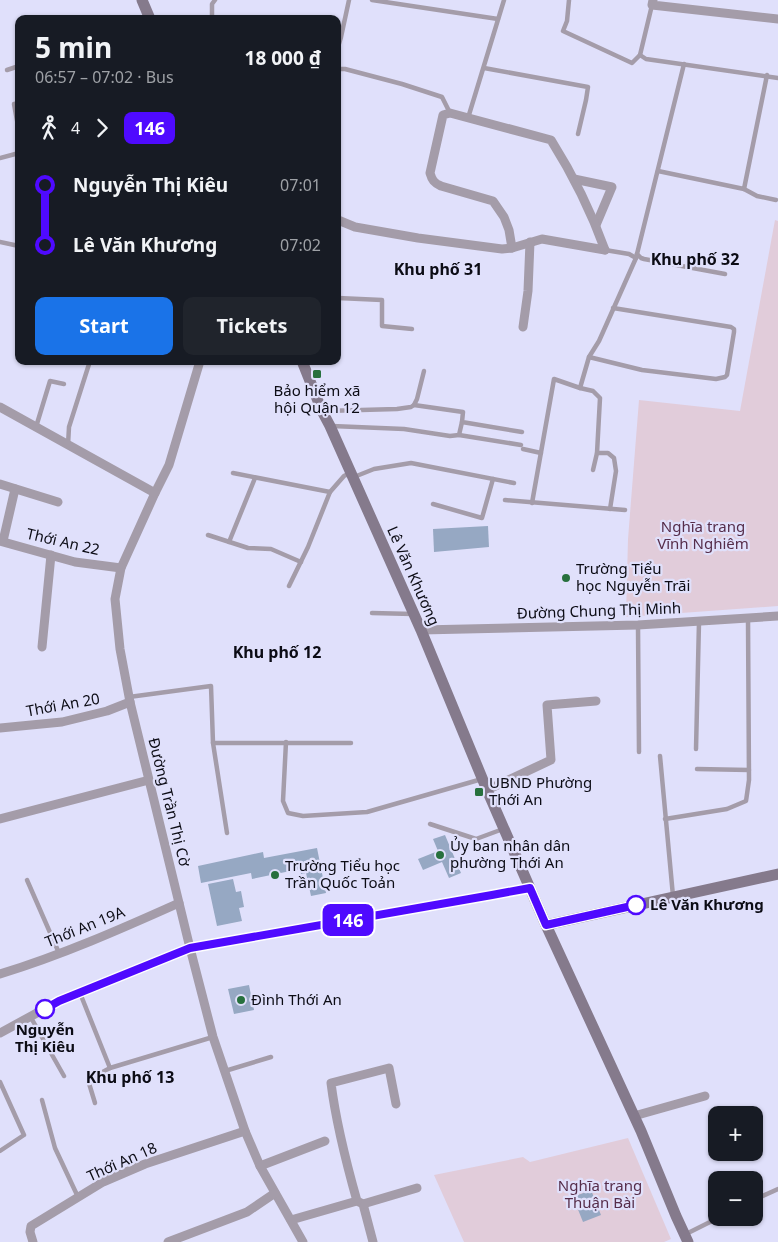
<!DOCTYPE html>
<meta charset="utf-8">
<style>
:root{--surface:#171b24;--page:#20242c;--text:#f1f3f6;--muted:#9ea1a6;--accent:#1a73e8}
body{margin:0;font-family:"Noto Sans",sans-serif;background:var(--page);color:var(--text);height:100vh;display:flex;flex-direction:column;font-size:19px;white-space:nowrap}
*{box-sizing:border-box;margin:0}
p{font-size:16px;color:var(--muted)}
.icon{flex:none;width:28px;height:28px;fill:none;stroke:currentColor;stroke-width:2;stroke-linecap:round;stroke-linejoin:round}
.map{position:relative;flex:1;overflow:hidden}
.side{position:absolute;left:15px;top:15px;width:326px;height:350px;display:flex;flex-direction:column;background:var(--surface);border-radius:10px;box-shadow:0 1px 4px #0004}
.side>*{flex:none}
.badge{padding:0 10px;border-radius:8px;font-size:18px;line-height:32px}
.tools{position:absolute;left:708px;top:1106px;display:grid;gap:10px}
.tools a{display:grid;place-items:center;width:55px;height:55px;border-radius:10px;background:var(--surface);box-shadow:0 1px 4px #0004;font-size:25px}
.map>.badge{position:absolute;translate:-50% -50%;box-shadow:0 0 0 2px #fff}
.legs{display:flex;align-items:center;gap:8px;height:55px;padding:0 20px;font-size:16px}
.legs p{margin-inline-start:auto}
.head{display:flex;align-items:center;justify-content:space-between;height:85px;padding:0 20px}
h1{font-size:28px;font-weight:700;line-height:38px}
.cta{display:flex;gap:10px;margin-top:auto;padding:10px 20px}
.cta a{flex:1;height:58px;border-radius:10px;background:var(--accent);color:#fff;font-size:20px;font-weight:700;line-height:58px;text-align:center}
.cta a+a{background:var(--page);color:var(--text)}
ul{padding:0 20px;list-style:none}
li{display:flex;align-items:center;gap:18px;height:60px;font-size:19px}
li i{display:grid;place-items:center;width:8px;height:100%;margin:0 6px;background:currentColor}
li i::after{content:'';width:12px;height:12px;margin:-6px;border:4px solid;border-radius:50%;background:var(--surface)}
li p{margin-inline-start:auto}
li:first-child i{background:linear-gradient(#0000 50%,currentColor 0)}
li:last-child i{background:linear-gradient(currentColor 50%,#0000 0)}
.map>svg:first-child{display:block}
</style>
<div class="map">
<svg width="778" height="1242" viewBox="0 0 778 1242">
<rect width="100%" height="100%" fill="#e0e0fb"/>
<!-- green -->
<g fill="#e1ccda">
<polygon points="775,220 778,221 778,606 626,617 628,539 639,400 740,411"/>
<polygon points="628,1138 671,1239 664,1242 464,1242 434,1175 523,1157 530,1162"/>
</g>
<!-- building -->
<g fill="#96a8c3">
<polygon points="488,526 489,547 434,552 433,529"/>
<polygon points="445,835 461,873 449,878 442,862 423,870 418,859 438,851 433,839"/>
<polygon points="317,848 326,893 311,896 306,873 301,874 300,869 252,879 251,873 201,883 198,866 263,852 264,858"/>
<polygon points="233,879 236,892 241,891 244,907 239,908 242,921 217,926 208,884"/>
<polygon points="249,985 254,1010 234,1014 228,989"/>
<polygon points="591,1190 601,1215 583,1222 573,1197"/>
</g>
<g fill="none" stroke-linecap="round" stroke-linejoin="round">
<!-- lane -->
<g stroke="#a49ca9" stroke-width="4.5">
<polyline points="372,0 498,19"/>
<polyline points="569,0 567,21 563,31 632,63 640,55 652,5"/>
<polyline points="212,19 212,4 215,0"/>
<polyline points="338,47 341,37 349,0"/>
<polyline points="640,55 646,59 778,78"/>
<polyline points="484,68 588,87 586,100 578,134"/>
<polyline points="338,69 345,69 402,84 442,97 450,113"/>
<polyline points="7,70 19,66"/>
<polyline points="19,103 14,104 19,131"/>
<polyline points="468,118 504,0"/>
<polyline points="0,158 19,153"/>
<polyline points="658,171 744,189 767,75"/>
<polyline points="744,189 757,196 776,200"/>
<polyline points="0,242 19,246"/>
<polyline points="605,250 629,254 636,258"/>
<polyline points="637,254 641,258 644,259 725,274"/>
<polyline points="338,298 382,300 382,326 412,329"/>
<polyline points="589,357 642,370 716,379 725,377 727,375 734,332 734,329 731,327 613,308"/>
<polyline points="580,388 589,357 599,341 636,258 684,64"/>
<polyline points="414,405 463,412 462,422 522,432"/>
<polyline points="325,411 397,409 411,407 414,405 417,399 424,371"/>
<polyline points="332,426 404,429 450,436 459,435 462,422"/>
<polyline points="36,427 50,381 64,384"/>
<polyline points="459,435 521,445"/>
<polyline points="68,445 69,427 90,361"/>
<polyline points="523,449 541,453"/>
<polyline points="597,453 608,453 614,458 616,471 610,509"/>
<polyline points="233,473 330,492"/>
<polyline points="354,477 374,469 411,463 514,483"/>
<polyline points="505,500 625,510"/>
<polyline points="532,503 554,379 580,388 593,391 600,398 597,453 593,470"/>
<polyline points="433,504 482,518 493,479"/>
<polyline points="208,535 248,548 271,549 301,562"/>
<polyline points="229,542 255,478"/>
<polyline points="289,586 308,547 330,492 344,476 350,473"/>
<polyline points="372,613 413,614"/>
<polyline points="638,626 639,752"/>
<polyline points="129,697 211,686 213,743 351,743"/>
<polyline points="286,742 283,801 288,813 303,816 367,812 482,779"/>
<polyline points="213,743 227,833"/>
<polyline points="696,749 699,622"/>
<polyline points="660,756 673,896"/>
<polyline points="697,769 749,770"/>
<polyline points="665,819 727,809 746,801 749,780 748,618"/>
<polyline points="430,824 476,839 503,829"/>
<polyline points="27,880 59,953"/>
<polyline points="80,993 110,1068 213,1037"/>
<polyline points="30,1016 64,1076"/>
<polyline points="225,1071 271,1057"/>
<polyline points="0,1082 24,1135 0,1151"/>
<polyline points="42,1100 55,1148 78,1197"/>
<polyline points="95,1103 88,1080 110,1068"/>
<polyline points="754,1200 778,1189"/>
<polyline points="686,1234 718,1218"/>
</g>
<!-- street -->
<g stroke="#a49ca9" stroke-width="9">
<polyline points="653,0 652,5 778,19"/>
<polyline points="574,179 612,187 596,225"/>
<polyline points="338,220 355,227 418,238 502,249 512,248 542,239 605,250"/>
<path d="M512 248 509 230 504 217 493 201 441 186C434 183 432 180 430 173L443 115 450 113 551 140C573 175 591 211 605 250"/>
<polyline points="523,327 528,291 530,242"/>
<polyline points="200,361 169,465 155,493 121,568 115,599 120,649 130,702 190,948 213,1037 245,1131 260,1166 303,1242"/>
<polyline points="0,407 155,493"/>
<polyline points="0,484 58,502"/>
<polyline points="0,541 75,562 121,568"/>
<polyline points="3,541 15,489"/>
<polyline points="421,630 638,625 778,616"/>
<polyline points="42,647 51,555"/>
<polyline points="0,728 62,722 107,711 130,702"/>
<polyline points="487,790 551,760 547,705 596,701"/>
<polyline points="0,819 149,780"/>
<path d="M0 974C62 955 121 929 179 903"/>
<polyline points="0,1033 59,1001 190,948 530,888"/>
<polyline points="634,1116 705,1096"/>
<polyline points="260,1166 325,1141"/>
<polyline points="359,1202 363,1204 373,1242"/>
<polyline points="363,1204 417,1188"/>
<path d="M291 1220 357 1201C346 1162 336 1123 331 1083L389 1068 396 1104"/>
<polyline points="33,1242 30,1232 31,1226 103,1182 145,1164 245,1131"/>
<polyline points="168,1242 247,1212 275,1193"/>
</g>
<!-- secondary -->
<g stroke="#857a8c" stroke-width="11">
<polyline points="142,0 150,19"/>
<polyline points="302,361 322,411 330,426 421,630 487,790 546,925 641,1131 676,1216 688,1242"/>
<polyline points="546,925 778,874"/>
</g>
</g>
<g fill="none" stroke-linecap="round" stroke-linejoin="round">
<defs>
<polyline id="line-1" points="45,1009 59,1001 190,948 492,895 530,888 546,925 636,905"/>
</defs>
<!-- line-1 casing -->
<use href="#line-1" stroke="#fff" stroke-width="11"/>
<!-- line-1 -->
<use href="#line-1" stroke="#4f0aff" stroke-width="8"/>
</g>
<!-- markers -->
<g fill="#27703d" stroke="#e0e0fb" stroke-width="2">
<rect x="312" y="369" width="10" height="10" rx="2.5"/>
<circle cx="566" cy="578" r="5"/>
<rect x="474" y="787" width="10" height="10" rx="2.5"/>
<circle cx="440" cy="855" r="5"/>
<circle cx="275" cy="875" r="5"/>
<circle cx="241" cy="1000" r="5"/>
</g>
<g fill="#fff" stroke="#4f0aff" stroke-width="2.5">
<circle cx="636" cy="905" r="9"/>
<circle cx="45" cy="1009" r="9"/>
</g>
<g text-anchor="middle" stroke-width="4.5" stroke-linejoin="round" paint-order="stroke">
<!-- poi labels -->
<g font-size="15" fill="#0c0c15" stroke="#e0e0fb" text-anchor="start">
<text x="317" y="396" text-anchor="middle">Bảo hiểm xã<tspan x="317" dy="17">hội Quận 12</tspan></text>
<text x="576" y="574">Trường Tiểu<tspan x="576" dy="17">học Nguyễn Trãi</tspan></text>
<text x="489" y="788">UBND Phường<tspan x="489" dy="17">Thới An</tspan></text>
<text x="450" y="851">Ủy ban nhân dân<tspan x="450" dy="17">phường Thới An</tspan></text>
<text x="285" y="871">Trường Tiểu học<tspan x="285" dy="17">Trần Quốc Toản</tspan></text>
<text x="251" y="1005">Đình Thới An</text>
</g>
<!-- park labels -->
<g font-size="15" fill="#562d4a" stroke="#e0e0fb">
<text x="703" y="532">Nghĩa trang<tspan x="703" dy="17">Vĩnh Nghiêm</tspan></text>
<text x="600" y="1191">Nghĩa trang<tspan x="600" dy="17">Thuận Bài</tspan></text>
</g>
<!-- street labels -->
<g font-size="15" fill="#0c0c15" stroke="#e0e0fb">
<text transform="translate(63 542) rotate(13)" y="5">Thới An 22</text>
<text transform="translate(413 576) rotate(66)" y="5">Lê Văn Khương</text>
<text transform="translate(599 611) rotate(-2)" y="5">Đường Chung Thị Minh</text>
<text transform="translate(63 705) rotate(-10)" y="5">Thới An 20</text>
<text transform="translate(169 802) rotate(76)" y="5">Đường Trần Thị Cờ</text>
<text transform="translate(85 927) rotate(-22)" y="5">Thới An 19A</text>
<text transform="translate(122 1162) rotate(-24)" y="5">Thới An 18</text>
</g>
<!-- stop labels -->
<g font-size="15" font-weight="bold" fill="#0c0c15" stroke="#e0e0fb" text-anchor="start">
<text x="650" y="910">Lê Văn Khương</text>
<text x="45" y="1035" text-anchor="middle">Nguyễn<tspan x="45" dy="17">Thị Kiêu</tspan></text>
</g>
<!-- neighbourhood labels -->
<g font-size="16" font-weight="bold" fill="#0c0c15" stroke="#e0e0fb">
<text x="695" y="265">Khu phố 32</text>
<text x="438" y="275">Khu phố 31</text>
<text x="277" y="658">Khu phố 12</text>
<text x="130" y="1083">Khu phố 13</text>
</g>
</g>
</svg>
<div class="tools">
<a>+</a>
<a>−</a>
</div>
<b class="badge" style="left:348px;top:920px;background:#4f0aff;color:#fff">146</b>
<section class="side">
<div class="head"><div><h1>5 min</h1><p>06:57 – 07:02 · Bus</p></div><b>18 000 ₫</b></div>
<div class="legs"><svg class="icon" aria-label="walk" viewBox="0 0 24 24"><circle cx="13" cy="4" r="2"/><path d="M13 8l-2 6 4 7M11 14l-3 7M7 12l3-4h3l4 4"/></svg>4<svg class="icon" aria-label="forward" viewBox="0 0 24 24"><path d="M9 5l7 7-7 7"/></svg><b class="badge" style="background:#4f0aff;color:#fff">146</b></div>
<ul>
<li><i style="color:#4f0aff"></i><b>Nguyễn Thị Kiêu</b><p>07:01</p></li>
<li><i style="color:#4f0aff"></i><b>Lê Văn Khương</b><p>07:02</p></li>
</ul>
<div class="cta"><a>Start</a><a>Tickets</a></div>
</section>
</div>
